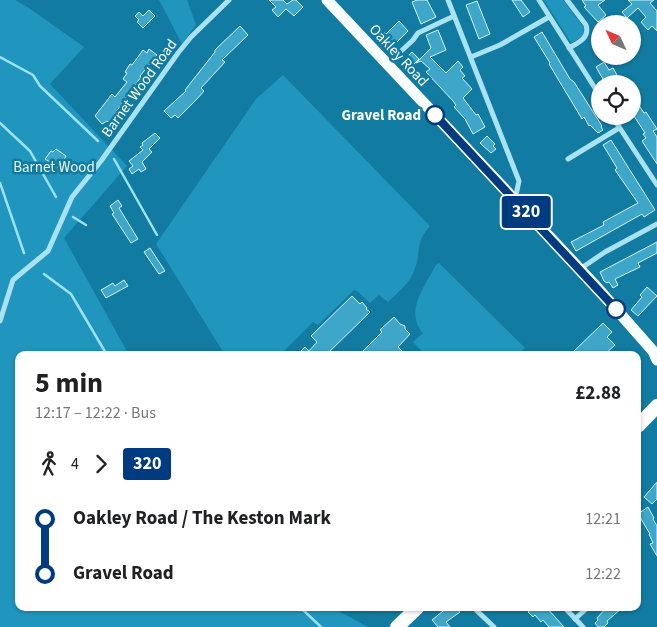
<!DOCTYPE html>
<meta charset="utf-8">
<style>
:root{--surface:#fff;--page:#f2f2f2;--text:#202124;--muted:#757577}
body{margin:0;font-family:"Source Sans 3",sans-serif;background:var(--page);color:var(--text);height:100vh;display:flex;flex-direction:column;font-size:19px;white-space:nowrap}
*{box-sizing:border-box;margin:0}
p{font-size:16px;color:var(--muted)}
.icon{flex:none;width:28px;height:28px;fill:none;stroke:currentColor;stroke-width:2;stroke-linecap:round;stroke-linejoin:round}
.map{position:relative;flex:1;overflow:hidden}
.side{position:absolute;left:15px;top:351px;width:626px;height:260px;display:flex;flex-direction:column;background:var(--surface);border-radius:10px;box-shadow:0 1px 4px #0004}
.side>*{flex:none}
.badge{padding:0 10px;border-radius:4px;font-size:18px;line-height:32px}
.needle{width:32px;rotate:314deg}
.controls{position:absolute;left:591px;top:15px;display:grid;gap:10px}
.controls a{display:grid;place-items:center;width:50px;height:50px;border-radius:50%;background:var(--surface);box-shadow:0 1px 4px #0004;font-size:25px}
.map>.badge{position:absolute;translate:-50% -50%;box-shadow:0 0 0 2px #fff}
.legs{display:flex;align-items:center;gap:8px;height:55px;padding:0 20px;font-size:16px}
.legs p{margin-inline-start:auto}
.overview{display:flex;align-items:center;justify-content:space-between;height:85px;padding:0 20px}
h1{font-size:28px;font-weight:700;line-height:38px}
ul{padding:0 20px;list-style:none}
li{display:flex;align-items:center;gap:18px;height:55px;font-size:19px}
li i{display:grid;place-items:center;width:8px;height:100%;margin:0 6px;background:currentColor}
li i::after{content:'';width:12px;height:12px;margin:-6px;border:4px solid;border-radius:50%;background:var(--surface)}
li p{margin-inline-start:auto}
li:first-child i{background:linear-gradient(#0000 50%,currentColor 0)}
li:last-child i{background:linear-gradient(currentColor 50%,#0000 0)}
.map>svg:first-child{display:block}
</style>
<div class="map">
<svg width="657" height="627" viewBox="0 0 657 627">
<rect width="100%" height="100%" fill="#117ba1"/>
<!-- green -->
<g fill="#2096bf">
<polygon points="0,0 15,0 29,8 84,47 50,84 127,166 64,238 129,355 19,355 19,608 333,608 368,627 0,627"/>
<polygon points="159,0 187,0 196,25 182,44"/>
<polygon points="544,0 563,0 584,28 583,36 573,42 570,41"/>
<path d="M283 75 430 226C414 244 422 252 414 271 410 283 398 292 388 302L379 295 370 303 357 291 354 290 318 325 313 322 280 355H225L156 244 256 99Z"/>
<path d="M439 263 525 348 517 355H426L413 342 423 333C404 312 425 286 436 265Z"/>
</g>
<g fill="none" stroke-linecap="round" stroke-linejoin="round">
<!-- stream -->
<g stroke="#9ce2f8" stroke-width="2.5">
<polyline points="0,57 33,75 40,86 98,141"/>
<polyline points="0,123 30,151 56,197"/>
<polyline points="114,159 157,235"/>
<polyline points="0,183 24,253"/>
<polyline points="73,217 86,225"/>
<polyline points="44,274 71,294 107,355"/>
<polyline points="301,608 321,627"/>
</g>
</g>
<!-- building -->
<g fill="#3ea6c9" stroke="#d3f3fe">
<polygon points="269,0 283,0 287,4 293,0 296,0 303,7 294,16 286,9 278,17 272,10 276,7"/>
<polygon points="417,0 427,0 436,17 421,24 412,2"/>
<polygon points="512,0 521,0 530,12 523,17"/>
<polygon points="582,0 605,0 598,5 606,15 598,22 584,7 586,6"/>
<polygon points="628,0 654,0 650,3 657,11 657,31 652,26 648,30 641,22 646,17 638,8 627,18 622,12 632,4"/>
<polygon points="477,1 490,34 479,39 466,5"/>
<polygon points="149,10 155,16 143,28 137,22 139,20 135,16 139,12 143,16"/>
<polygon points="399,21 408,31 395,44 393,43 389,47 379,37 384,32 386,34"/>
<polygon points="240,26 248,35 222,60 225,62 201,88 204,91 197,99 178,118 175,115 171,118 164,111 186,91 185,90 215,52 215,50"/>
<polygon points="438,30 446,50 430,57 446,73 458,61 463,67 460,70 465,76 462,78 472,89 463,98 476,115 478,114 485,127 473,134 465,119 454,107 456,105 453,101 426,72 430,69 421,61 416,63 431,48 426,35"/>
<polygon points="542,32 570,79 574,82 602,126 601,127 603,130 598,133 590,125 589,126 584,117 582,119 549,64 550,63 534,37"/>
<polygon points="149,49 157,55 140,76 141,77 114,115 117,118 111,124 107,121 102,124 95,116 98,112 112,94 115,97 127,82 123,79 127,73 125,72 130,64 132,65 143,50 147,53"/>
<polygon points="412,52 419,59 410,68 403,61"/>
<polygon points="604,62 609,70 613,68 617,75 615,76 618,84 606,84 600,74 596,67"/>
<polygon points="632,95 644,113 646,112 657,129 653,131 657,137 657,164 642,141 646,138 643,134 645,133 632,113"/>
<polygon points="155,133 160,138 149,149 152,152 142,162 146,169 141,172 139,169 132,174 129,169 133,166 129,161 143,150 140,147 143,145 142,143"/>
<polygon points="487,136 495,144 493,146 496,149 491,153 480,143"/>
<polygon points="611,140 655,210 644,217 642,214 576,251 571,242 604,225 603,222 638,203 615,170 617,168 603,145"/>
<polygon points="56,149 66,156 59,168 45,159 51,151 53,152"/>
<polygon points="118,200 122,206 119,208 138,239 131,243 112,214 114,213 110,206"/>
<polygon points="657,242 657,253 638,263 640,267 615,279 618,285 613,288 609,282 607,283 604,281 600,272"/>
<polygon points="150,248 165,271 159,274 144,252"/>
<polygon points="124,280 128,286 106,298 101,290 113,283 115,286"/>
<polygon points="647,287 657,296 638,316 631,310 642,297 640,295"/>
<polygon points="352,296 360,304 362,302 367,308 366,309 370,312 326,355 297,355 305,347 309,351 317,342 311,336"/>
<polygon points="394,317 400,324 405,326 405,329 410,334 398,347 406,355 359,355 382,332 380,330"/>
<polygon points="603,323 612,332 607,337 615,345 604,355 570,355"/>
<polygon points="657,482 657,499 652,504 644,497"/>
<polygon points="648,507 654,518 653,519 657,526 657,556 650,544 653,543 649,534 650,534 638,514"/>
<polygon points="440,608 456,608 460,612 446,622 450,627 438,627 432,620 443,611"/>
<polygon points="533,608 547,608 564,627 549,627 543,620 541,622 535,615 533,617 528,612"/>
<polygon points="606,608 622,608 607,621 608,623 604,627 598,627 595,623 598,620 597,618"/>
</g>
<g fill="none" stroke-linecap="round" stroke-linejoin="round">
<!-- street -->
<g stroke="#aae2f5" stroke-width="5">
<polyline points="448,0 519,181 516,195 513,198"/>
<polyline points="539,0 600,96"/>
<path d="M567 0 586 25C590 38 579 42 569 48"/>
<polyline points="398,54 413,40 418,33 454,16"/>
<polyline points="471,57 500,45 549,17"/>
<polyline points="612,116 657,185"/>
<polyline points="568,159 619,128"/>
<polyline points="580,269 605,252 657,224"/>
<polyline points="0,321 13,280 48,251 72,197 101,161 178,53 191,37 229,0"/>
<polyline points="474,608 494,627"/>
<polyline points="565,608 583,627"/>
<polyline points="575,619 587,608"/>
</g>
<!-- primary -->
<polyline stroke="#f8fdff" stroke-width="11" points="327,0 594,284 653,351 657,360"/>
<!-- highway -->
<g stroke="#fff" stroke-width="14">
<polyline points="638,426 657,406"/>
<polyline points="397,627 417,608"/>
</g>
</g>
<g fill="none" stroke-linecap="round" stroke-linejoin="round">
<defs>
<polyline id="line-1" points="435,115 616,309"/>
</defs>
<!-- line-1 casing -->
<use href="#line-1" stroke="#fff" stroke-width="11"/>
<!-- line-1 -->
<use href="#line-1" stroke="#003b80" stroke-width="8"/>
</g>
<!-- markers -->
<g fill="#fff" stroke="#003b80" stroke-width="2.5">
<circle cx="435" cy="115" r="9"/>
<circle cx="616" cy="309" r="9"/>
</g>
<g text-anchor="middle" stroke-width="5" stroke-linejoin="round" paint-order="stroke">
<!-- street labels -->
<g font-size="15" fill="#fff" stroke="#117ba1">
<text transform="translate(399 55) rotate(47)" y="5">Oakley Road</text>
<text transform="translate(139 88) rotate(-54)" y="5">Barnet Wood Road</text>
</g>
<!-- stop labels -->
<g font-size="15" font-weight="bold" fill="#fff" stroke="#117ba1" text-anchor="end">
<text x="421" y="120">Gravel Road</text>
</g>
<!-- park labels -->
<g font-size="15" fill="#edfaff" stroke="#117ba1">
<text x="54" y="172">Barnet Wood</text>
</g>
</g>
</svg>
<div class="controls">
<a><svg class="needle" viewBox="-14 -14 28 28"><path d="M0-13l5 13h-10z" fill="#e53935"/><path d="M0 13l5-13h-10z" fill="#757577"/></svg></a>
<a><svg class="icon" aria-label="locate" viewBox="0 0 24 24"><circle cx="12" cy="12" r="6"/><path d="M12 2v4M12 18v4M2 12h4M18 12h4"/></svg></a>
</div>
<b class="badge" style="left:526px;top:212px;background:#003b80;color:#fff">320</b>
<section class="side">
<div class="overview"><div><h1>5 min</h1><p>12:17 – 12:22 · Bus</p></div><b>£2.88</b></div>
<div class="legs"><svg class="icon" aria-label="walk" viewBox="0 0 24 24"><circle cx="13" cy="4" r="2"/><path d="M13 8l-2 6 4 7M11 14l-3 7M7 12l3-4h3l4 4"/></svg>4<svg class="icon" aria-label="forward" viewBox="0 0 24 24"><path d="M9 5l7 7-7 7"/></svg><b class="badge" style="background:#003b80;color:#fff">320</b></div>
<ul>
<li><i style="color:#003b80"></i><b>Oakley Road / The Keston Mark</b><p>12:21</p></li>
<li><i style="color:#003b80"></i><b>Gravel Road</b><p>12:22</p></li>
</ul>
</section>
</div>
